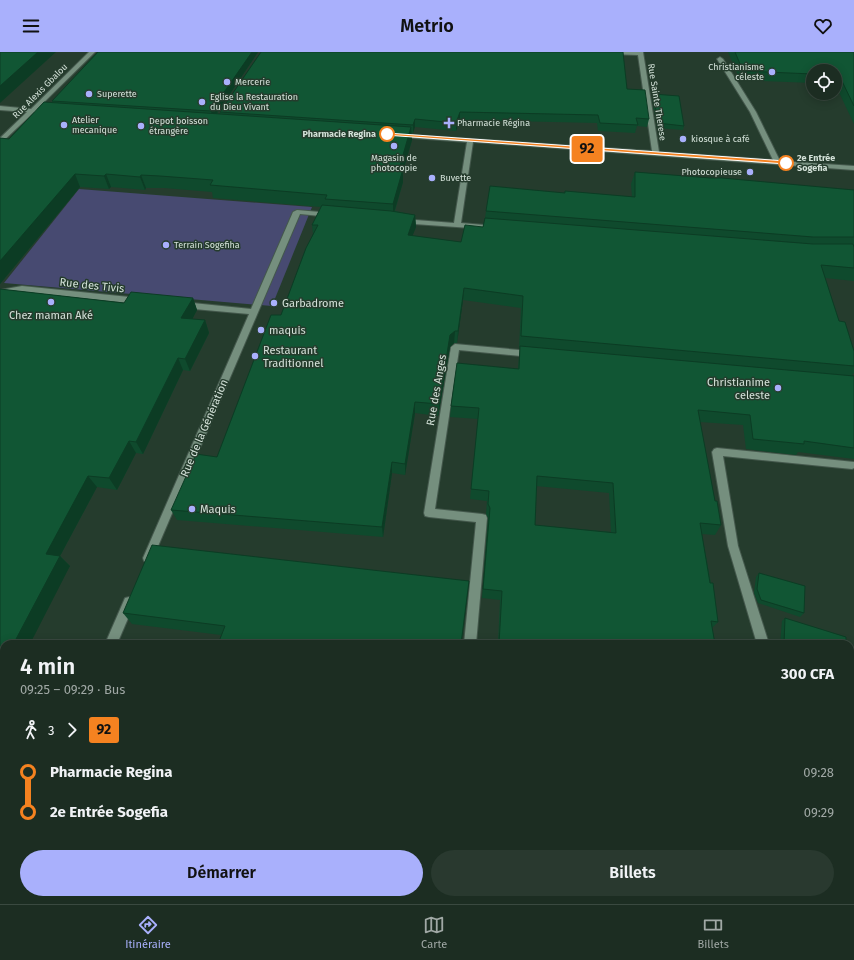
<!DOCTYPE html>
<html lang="fr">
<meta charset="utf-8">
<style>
:root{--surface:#1c2d22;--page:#29392f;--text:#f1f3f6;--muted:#a0a8a5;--line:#3a4940;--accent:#a9b0fc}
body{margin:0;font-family:"Fira Sans",sans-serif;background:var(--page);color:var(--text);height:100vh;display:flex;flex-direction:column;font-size:15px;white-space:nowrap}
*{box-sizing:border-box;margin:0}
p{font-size:13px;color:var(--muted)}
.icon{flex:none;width:22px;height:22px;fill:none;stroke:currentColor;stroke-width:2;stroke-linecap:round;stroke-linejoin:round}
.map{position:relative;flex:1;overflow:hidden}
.details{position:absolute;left:0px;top:588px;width:854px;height:264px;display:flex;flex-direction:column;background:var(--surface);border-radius:12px 12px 0 0;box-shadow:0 2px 10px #0003,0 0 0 1px var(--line)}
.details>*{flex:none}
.badge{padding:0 8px;border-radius:3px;font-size:14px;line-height:26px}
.buttons{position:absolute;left:806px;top:12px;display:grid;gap:8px}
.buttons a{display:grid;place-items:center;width:36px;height:36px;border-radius:50%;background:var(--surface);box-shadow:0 2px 10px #0003,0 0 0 1px var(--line);font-size:20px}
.map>.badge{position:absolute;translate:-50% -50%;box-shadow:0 0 0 2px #fff}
.legs{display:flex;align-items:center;gap:6px;height:44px;padding:0 20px;font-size:13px}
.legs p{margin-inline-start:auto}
.head{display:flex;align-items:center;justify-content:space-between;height:68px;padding:0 20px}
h1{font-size:22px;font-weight:600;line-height:30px}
.button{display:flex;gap:8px;margin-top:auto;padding:8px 20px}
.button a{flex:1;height:46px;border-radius:24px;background:var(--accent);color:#111;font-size:16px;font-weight:600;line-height:46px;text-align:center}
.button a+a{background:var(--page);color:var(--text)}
ul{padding:0 20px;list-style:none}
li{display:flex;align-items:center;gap:14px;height:40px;font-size:15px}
li i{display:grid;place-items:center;width:6px;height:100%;margin:0 5px;background:currentColor}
li i::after{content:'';width:10px;height:10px;margin:-5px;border:3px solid;border-radius:50%;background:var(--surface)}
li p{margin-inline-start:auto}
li:first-child i{background:linear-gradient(#0000 50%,currentColor 0)}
li:last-child i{background:linear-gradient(currentColor 50%,#0000 0)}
header{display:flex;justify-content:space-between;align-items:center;height:52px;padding:0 20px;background:var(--accent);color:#111;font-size:18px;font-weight:600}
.menu{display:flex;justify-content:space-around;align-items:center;height:56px;border-top:1px solid var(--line);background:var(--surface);font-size:11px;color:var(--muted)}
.menu a{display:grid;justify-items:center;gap:2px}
.menu .on{color:var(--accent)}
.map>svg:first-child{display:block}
</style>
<header><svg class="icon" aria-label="menu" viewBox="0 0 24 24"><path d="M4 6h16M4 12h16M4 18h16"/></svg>Metrio<svg class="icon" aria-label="heart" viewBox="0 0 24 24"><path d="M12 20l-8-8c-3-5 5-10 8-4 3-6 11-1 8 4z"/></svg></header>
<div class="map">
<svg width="854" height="852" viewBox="0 0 854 852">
<rect width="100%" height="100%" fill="#253c2d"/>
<!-- built -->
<g fill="#284634">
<polygon points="854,680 854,852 800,852 800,848 850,848 850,681"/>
<polygon points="0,730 4,731 4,848 728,848 753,852 0,852"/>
</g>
<!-- green -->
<polygon fill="#474a71" points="79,137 312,155 272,254 4,231"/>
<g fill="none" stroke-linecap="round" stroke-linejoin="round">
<defs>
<g id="minor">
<polygon points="89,0 95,0 37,57 52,59 52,61 34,60 0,92 0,86 27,60 0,58 0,54 31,57"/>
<polygon points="605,0 643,0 659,100 773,108 750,60 717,7 720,5 723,7 756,60 780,109 854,114 854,118 473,90 461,171 496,174 499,174 499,178 400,171 399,169 403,167 454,171 467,90 399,85 397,84 397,82 652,99 638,3 608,2"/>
<polygon points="297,158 331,161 335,163 331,165 300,162 153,506 152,509 148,511 144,509 143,506 249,262 183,256 179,253 183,250 251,257 293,160"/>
<polygon points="22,234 139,246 143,249 139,252 22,240 0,244 0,238"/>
<polygon points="455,292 531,299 535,302 531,305 459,298 435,457 482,462 486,463 487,466 476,592 464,592 476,470 429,465 425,464 424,461 451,295"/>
<polygon points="717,396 854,410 854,416 852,417 723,404 738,494 769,592 757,592 728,494 712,400 714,397"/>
<polygon points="129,545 133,546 135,550 117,592 105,592 125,546"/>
<polygon points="850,602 854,603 854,615 850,614"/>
<rect x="0" y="710" width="4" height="14"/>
<polygon points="4,828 4,848 6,848 0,851 0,829"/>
<rect x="765" y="848" width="14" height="4"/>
</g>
</defs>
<!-- minor casing -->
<use href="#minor" stroke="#44584c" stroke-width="2"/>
<!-- minor -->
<use href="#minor" fill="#758f7e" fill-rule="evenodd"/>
</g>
<!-- wall -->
<g fill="#0f4a2d" fill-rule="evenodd">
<path d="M98 0H258L217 62H220V60L627 37 649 67 647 75 637 74 635 81 598 79 597 71 460 68 456 79 415 75 413 81H411L412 88 403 119V130L395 159 415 163 416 175 412 184 461 190 483 175 485 166 486 159 564 141 565 139 632 145 631 132 635 120 854 138V229L825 226 839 269 854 299V321L852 323 854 324V407L798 400 796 403 746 397 743 373 700 370 715 449 721 473 715 483 702 482 718 570 712 576 715 592H498L500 548 482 546 488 466 486 462 487 449 470 447 478 367 450 365 451 354 518 317 519 305 520 296H519L521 256 463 248 457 291H454L450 295 438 364 415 361 405 423 392 421 383 485 177 468 171 458 217 405 281 263 313 182 312 173 321 155 213 146 212 140 164 136H146L145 138 111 135 109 137 80 135 0 232V86L9 87 53 51 52 49ZM536 434 609 441 611 480 535 473Z"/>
<polygon points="728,0 854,0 854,72 835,32 835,19 813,19 813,31 740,28"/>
<polygon points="653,42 684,74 683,78 657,76 652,47"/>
<polygon points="0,237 124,251 193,246 197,258 192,267 205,268 209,281 190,319 183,318 143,402 136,401 117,438 97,435 60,504 70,514 4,592 4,683 0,683"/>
<polygon points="759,521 804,561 800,565 758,551 754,541 756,525"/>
<polygon points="469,529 221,583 132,572 123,561"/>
<polygon points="785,566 846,592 780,592 782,569"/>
<polygon points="466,848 488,848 487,849 489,848 523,852 479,852"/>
</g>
<!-- shaded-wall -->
<g fill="#0c3c24">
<polygon points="38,0 56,0 0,51 0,34"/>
<polygon points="252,0 258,0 213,67 211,59"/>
<polygon points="460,60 460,68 456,79 456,71"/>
<polygon points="415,67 415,75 413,81 413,73"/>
<polygon points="411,75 412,88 403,119 403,130 393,164 393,152 399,117"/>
<polygon points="75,122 80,135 0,232 0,209"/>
<polygon points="106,122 111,135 109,137 104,124"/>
<polygon points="141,123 146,136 145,138 140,125"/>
<polygon points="415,163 416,175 408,195 408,183"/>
<polygon points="464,236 463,248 457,291 458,279"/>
<polygon points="193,246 197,258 186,279 181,266"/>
<polygon points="205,268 209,281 190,319 185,307"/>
<polygon points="455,279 454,291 450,295 438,364 439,352 450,283"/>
<polygon points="178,306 183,318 143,402 136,390"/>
<polygon points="415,350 415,361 405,423 405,412"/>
<polygon points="129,389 136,401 117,438 109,426"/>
<polygon points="392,410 392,421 383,485 382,475"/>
<polygon points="88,424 97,435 60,504 70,514 30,592 15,589 46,502"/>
<polygon points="0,752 4,753 0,762"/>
<polygon points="129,848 140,848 139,852 128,852"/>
</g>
<!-- building -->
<g fill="#115634" stroke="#0c3c24" fill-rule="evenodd">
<polygon points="0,0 38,0 0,34"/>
<polygon points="98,0 252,0 211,59 52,49"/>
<polygon points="261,0 623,0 627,37 645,38 649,67 636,66 638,73 600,71 598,63 460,60 456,71 415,67 413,73 220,60"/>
<polygon points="735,0 854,0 854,54 839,23 835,23 835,19 813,19 813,22 743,19"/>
<polygon points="653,42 679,44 684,74 658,71"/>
<polygon points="44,50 411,75 399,117 403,117 393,152 325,147 327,143 210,133 213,128 160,124 141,123 140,125 106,122 104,124 75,122 0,209 0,86 9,87"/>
<polygon points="635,120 710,126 722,126 854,138 854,185 813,185 486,159 490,134 565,141 565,139 635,145"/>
<polygon points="322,153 391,159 415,163 408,183 461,190 465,173 483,175 485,166 813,192 853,192 854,195 854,216 821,213 839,269 845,270 854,299 854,314 521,284 523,244 464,236 458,279 455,279 450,283 439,352 415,350 405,412 392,410 382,475 171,458 196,402 217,405 271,263 281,263 306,196 318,173 312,173"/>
<polygon points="0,237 124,251 131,240 193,246 181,266 205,268 185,307 178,306 136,390 129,389 109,426 88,424 46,502 60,504 15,589 52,591 52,592 4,592 4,677 0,677"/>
<path d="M520 294 854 324V396L804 389V392L753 387 750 363 698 358 715 449H717L721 473 700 471 710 531H713L718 570 711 569 715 592H499L502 539 483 537 490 456 488 452 489 439 471 437 479 356 451 354 457 311 519 317ZM537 424 613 431 616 481 535 473Z"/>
<polygon points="152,493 469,529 461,592 218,592 225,574 123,561"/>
<polygon points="759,521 805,534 804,561 761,548 757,537"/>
<polygon points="785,566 846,585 846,592 784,592"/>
<polygon points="60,848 129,848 128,852 81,852"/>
<polygon points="469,848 488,848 487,852 482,852"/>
<polygon points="489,848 491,848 523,852 489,852"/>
</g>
<!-- line-1 -->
<polygon fill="#f58220" stroke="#fff" points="387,81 786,109 788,111 786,112 385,83"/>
<!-- markers -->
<g fill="#a9b0fc" stroke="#253c2d" stroke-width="1.5">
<circle cx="772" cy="20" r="4"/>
<circle cx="227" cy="30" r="4"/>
<circle cx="89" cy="42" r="4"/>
<circle cx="202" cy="50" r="4"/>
<path d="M447 65h4v4h4v4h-4v4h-4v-4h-4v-4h4z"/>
<circle cx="64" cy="73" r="4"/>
<circle cx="141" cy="74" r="4"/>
<circle cx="683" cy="87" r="4"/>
<circle cx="394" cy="94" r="4"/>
<circle cx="750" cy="120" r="4"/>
<circle cx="432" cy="126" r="4"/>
<circle cx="166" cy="193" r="4"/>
<circle cx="51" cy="250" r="4"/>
<circle cx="274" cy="251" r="4"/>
<circle cx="261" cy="278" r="4"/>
<circle cx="255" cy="304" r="4"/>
<circle cx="778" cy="336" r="4"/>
<circle cx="192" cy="457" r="4"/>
</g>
<g fill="#fff" stroke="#f58220" stroke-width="2">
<circle cx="387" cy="82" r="7"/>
<circle cx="786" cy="111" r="7"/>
</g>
<g text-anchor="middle" stroke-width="3" stroke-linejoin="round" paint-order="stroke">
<!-- far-poi labels -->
<g font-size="9" fill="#d3e1d8" stroke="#253c2d" text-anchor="start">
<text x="764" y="18" text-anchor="end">Christianisme<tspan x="764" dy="10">céleste</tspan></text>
<text x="235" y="33">Mercerie</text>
<text x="97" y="45">Superette</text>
<text x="210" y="48">Eglise la Restauration<tspan x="210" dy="10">du Dieu Vivant</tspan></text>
<text x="72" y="71">Atelier<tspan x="72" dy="10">mecanique</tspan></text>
<text x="149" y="72">Depot boisson<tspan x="149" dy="10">étrangère</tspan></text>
<text x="457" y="74">Pharmacie Régina</text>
<text x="691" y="90">kiosque à café</text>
<text x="394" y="109" text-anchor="middle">Magasin de<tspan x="394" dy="10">photocopie</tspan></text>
<text x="742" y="123" text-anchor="end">Photocopieuse</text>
<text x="440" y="129">Buvette</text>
<text x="174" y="196">Terrain Sogefiha</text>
</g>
<!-- far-street labels -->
<g font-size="9" fill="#d3e1d8" stroke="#253c2d">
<text transform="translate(40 39) rotate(-45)" y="3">Rue Alexis Gbalou</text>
<text transform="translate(657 50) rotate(81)" y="3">Rue Sainte Therese</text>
</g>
<!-- far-stop labels -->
<g font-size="9" font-weight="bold" fill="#d3e1d8" stroke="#253c2d" text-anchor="end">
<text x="376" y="85">Pharmacie Regina</text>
<text x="797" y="109" text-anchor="start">2e Entrée<tspan x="797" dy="10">Sogefia</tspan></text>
</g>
<!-- street labels -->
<g font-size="11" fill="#d3e1d8" stroke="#253c2d">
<text transform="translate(92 233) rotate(6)" y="4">Rue des Tivis</text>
<text transform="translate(436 338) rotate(-80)" y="4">Rue des Anges</text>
<text transform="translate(204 376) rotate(-67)" y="4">Rue de la Génération</text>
</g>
<!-- poi labels -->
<g font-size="11" fill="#d3e1d8" stroke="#253c2d" text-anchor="start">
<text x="282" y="255">Garbadrome</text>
<text x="51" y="267" text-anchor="middle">Chez maman Aké</text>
<text x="269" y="282">maquis</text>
<text x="263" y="302">Restaurant<tspan x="263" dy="13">Traditionnel</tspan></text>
<text x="770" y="334" text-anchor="end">Christianime<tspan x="770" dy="13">celeste</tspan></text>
<text x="200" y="461">Maquis</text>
</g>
</g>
</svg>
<div class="buttons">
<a><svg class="icon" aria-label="locate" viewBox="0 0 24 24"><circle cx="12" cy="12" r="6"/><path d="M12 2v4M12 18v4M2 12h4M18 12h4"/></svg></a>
</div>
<b class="badge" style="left:587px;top:97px;background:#f58220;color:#111">92</b>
<section class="details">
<div class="head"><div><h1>4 min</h1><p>09:25 – 09:29 · Bus</p></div><b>300 CFA</b></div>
<div class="legs"><svg class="icon" aria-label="walk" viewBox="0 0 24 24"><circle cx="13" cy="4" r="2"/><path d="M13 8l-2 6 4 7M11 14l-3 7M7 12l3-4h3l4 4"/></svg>3<svg class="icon" aria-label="forward" viewBox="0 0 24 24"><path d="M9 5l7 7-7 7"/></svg><b class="badge" style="background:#f58220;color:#111">92</b></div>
<ul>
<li><i style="color:#f58220"></i><b>Pharmacie Regina</b><p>09:28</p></li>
<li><i style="color:#f58220"></i><b>2e Entrée Sogefia</b><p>09:29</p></li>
</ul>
<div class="button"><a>Démarrer</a><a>Billets</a></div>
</section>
</div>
<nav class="menu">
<a class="on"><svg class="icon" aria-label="directions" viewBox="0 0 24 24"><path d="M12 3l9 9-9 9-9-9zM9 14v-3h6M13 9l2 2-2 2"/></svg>Itinéraire</a>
<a><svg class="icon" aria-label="map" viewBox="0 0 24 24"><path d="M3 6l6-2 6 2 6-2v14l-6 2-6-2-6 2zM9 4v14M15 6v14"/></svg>Carte</a>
<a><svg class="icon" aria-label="tickets" viewBox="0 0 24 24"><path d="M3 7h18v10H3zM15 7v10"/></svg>Billets</a>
</nav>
